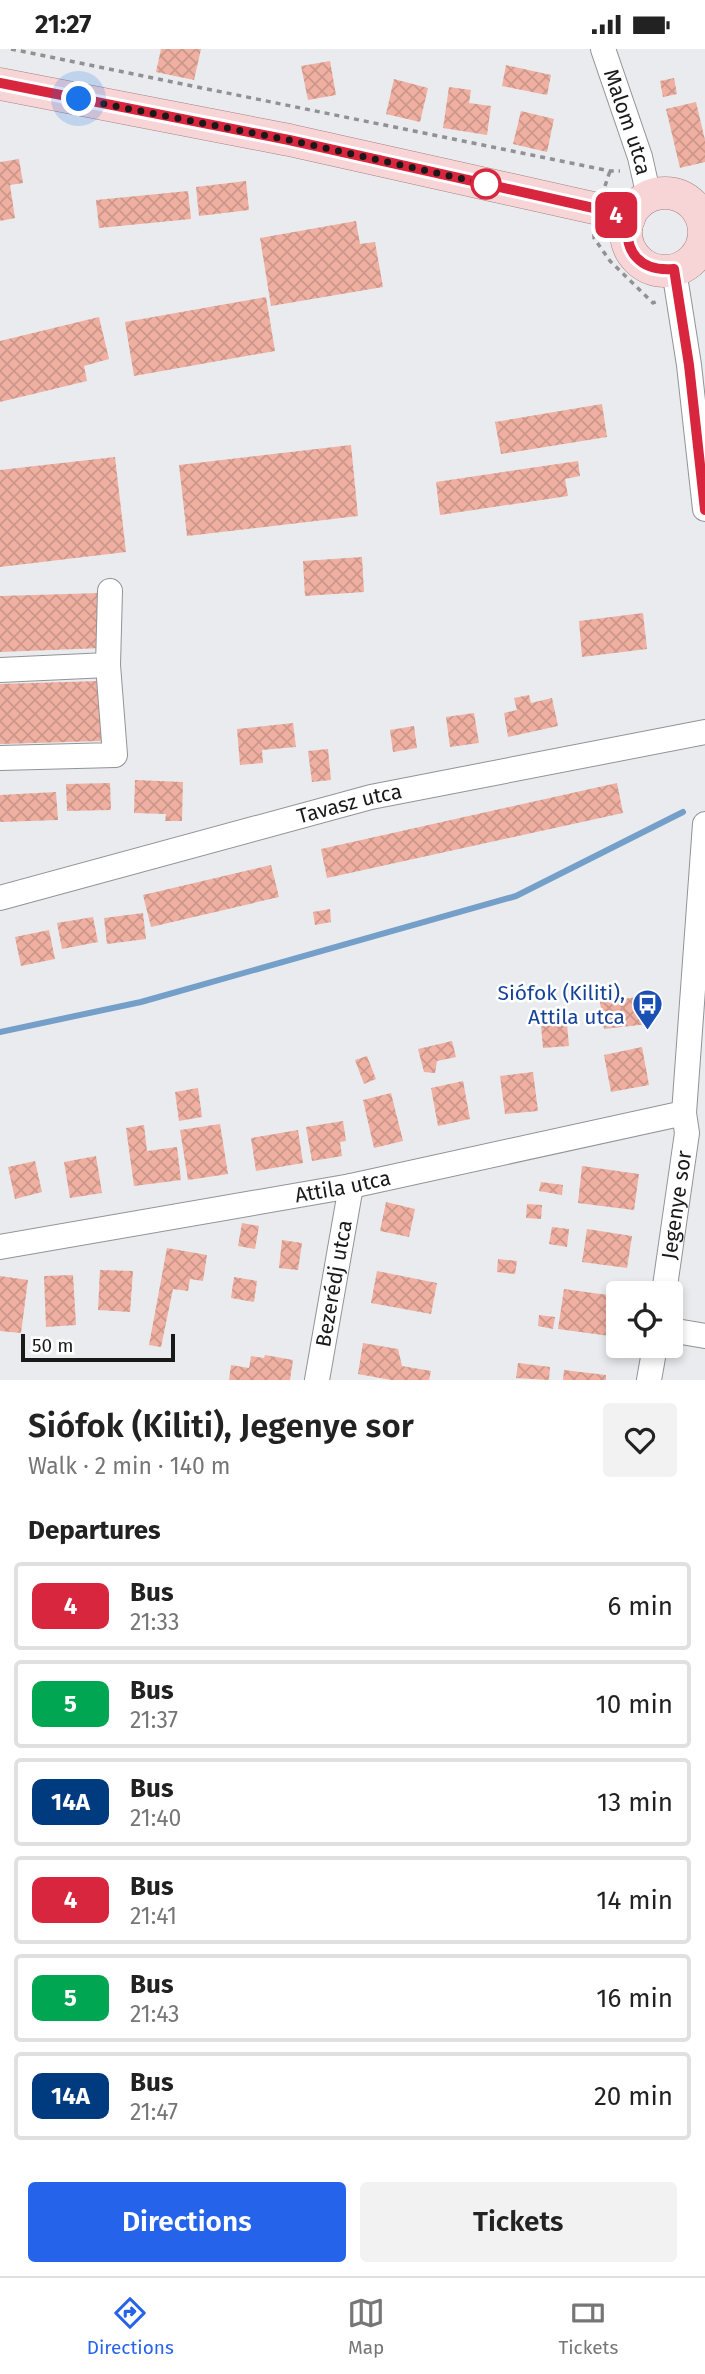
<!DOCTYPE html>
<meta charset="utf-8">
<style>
:root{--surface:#fff;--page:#f2f2f2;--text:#222;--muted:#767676;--line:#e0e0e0;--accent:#2563eb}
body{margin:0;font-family:"Fira Sans",sans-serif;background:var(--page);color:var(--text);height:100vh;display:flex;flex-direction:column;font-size:26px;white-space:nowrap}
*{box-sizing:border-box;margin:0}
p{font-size:23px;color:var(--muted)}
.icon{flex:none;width:38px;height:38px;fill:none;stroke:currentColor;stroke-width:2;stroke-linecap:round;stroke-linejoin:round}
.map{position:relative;height:1331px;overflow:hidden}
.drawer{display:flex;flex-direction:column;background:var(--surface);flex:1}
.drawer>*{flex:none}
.badge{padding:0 14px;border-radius:10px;font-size:24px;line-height:46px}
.tools{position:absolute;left:606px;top:1232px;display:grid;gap:14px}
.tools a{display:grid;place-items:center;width:77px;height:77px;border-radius:7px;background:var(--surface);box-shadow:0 4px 10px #0003;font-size:35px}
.scale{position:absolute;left:21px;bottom:18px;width:154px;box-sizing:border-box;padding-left:7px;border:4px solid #19191a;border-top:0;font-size:19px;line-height:24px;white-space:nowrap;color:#19191a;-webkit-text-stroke:5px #fff;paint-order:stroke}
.you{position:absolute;width:35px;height:35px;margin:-18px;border:5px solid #fff;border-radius:50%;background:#1a73e8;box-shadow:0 0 0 10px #1a73e833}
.map>.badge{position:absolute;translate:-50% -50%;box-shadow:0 0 0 4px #fff}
h2{padding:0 28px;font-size:26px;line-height:63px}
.round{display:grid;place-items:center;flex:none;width:74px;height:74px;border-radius:7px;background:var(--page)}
.overview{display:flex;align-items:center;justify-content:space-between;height:119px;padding:0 28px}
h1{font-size:33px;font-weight:600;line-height:52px}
.primary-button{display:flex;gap:14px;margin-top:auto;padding:14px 28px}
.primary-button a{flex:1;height:80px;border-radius:7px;background:var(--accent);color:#fff;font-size:28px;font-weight:600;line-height:80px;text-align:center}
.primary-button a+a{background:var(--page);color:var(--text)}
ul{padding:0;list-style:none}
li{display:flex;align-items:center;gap:21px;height:88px;margin:0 14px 10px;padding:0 14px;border:4px solid var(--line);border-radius:7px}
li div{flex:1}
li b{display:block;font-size:26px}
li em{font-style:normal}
li .badge{min-width:77px;font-weight:700;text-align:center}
.status{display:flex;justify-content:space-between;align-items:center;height:49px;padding:0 35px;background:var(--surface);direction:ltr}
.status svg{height:19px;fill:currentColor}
.menu{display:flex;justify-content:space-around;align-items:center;height:98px;border-top:2px solid var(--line);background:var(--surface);font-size:19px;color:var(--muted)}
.menu a{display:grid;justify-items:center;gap:4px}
.menu .active{color:var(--accent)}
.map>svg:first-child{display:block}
</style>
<div class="status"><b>21:27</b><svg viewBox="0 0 49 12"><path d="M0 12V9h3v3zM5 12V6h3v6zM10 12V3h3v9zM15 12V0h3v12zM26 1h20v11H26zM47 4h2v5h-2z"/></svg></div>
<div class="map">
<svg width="705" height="1331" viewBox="0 0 705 1331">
<defs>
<pattern id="building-cross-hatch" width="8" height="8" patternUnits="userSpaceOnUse" patternTransform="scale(1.75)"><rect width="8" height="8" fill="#efb0a1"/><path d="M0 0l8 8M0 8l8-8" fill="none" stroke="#cc978a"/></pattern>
</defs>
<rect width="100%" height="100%" fill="#eaebee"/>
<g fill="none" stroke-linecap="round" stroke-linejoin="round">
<!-- stream -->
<polyline stroke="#749fc9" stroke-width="6" points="0,983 141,953 516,847 683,763"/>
</g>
<!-- building -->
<g fill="url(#building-cross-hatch)">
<polygon points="161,0 201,0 194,31 156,23"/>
<polygon points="330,12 336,46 308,51 301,17"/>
<polygon points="506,16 551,26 547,46 502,37"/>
<polygon points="674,29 677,45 663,48 660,32"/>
<polygon points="394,30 428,39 420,73 386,65"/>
<polygon points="449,38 471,41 469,54 491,57 487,86 443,79"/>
<polygon points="696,53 705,91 705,113 680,119 666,60"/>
<polygon points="521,62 554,70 547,103 513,95"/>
<polygon points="19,110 23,134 10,136 15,169 0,172 0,113"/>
<polygon points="246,132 249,161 199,167 196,138"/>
<polygon points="188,142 191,170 99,179 96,151"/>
<polygon points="356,172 360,195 375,193 383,238 271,257 260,189"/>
<polygon points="266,248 275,302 134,327 125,273"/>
<polygon points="99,268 109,310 84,317 87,332 0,353 0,292"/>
<polygon points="602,355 607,388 501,405 495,373"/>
<polygon points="351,396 358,467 187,487 179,416"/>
<polygon points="115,408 126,503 0,518 0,421"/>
<polygon points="578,412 580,427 565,430 568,447 440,466 436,433"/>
<polygon points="362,508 364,543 305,547 303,512"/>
<polygon points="101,544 103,599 0,603 0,547"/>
<polygon points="643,564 647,600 582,608 579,572"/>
<polygon points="99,632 101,692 0,695 0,635"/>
<polygon points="529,646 531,654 552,649 558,677 508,688 504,664 517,661 514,649"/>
<polygon points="474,664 479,694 450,698 446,668"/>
<polygon points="293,674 296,698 262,701 263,714 240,716 237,680"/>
<polygon points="414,677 417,699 393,703 390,681"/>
<polygon points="328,700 331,731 312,733 308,702"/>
<polygon points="135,731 183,733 182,772 165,772 166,765 134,764"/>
<polygon points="110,734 111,761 67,762 66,735"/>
<polygon points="617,734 623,764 327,829 321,800"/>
<polygon points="56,743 58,771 0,773 0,746"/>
<polygon points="271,816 279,848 151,878 143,846"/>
<polygon points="330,860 331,873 315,876 313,863"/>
<polygon points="143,864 146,890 107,895 104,869"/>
<polygon points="93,868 98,893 62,900 57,874"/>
<polygon points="49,881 55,910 21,917 15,888"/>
<polygon points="645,947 648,975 604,980 600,953"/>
<polygon points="567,975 569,997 543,999 541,977"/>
<polygon points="452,992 456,1008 437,1012 435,1024 424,1023 418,1000"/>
<polygon points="642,998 649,1036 611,1043 604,1006"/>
<polygon points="367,1007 376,1030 364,1035 355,1011"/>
<polygon points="533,1023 538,1062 505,1065 500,1027"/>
<polygon points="463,1032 470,1070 438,1077 431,1039"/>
<polygon points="198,1039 202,1068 179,1072 175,1043"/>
<polygon points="391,1044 403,1092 374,1099 363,1051"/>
<polygon points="343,1072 346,1092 340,1093 342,1107 312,1112 306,1078"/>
<polygon points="220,1075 228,1125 188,1131 180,1081"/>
<polygon points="144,1076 147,1102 177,1098 181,1131 134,1137 126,1079"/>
<polygon points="298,1081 303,1114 256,1122 251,1089"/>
<polygon points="96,1107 102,1144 70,1149 64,1113"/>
<polygon points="35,1112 42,1143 15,1150 8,1118"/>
<polygon points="582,1117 639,1125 634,1161 578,1154"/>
<polygon points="541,1133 563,1136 562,1146 539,1142"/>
<polygon points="386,1153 415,1160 409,1188 380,1182"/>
<polygon points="527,1155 542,1156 541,1170 526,1169"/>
<polygon points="242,1174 259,1177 255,1200 238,1197"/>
<polygon points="552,1178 569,1180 567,1198 549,1195"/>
<polygon points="587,1180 632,1187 627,1219 582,1213"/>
<polygon points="282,1191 302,1194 298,1221 279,1219"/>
<polygon points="167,1199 207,1206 203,1232 190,1230 188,1242 173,1240 161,1298 149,1296"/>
<polygon points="498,1210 517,1212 515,1225 497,1223"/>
<polygon points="100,1221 133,1222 130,1263 98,1261"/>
<polygon points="377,1222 437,1234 431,1265 371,1254"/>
<polygon points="73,1226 76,1276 46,1278 44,1227"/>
<polygon points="0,1227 28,1231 21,1284 0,1282"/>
<polygon points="234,1228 257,1232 254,1253 231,1249"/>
<polygon points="564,1240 615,1247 610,1287 558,1280"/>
<polygon points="539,1266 555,1268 553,1280 538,1277"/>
<polygon points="363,1294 398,1300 402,1317 431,1322 429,1331 391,1331 358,1325"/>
<polygon points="265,1306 293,1311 290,1331 229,1331 231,1316 249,1319 251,1307 264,1309"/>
<polygon points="518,1314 550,1318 549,1331 516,1329"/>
<polygon points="564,1321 606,1326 606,1331 563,1331"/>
</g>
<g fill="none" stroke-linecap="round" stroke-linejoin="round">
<defs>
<g id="minor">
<path id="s1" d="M603 0 640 108 649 148"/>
<polyline points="674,221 689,316 705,460"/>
<polyline points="0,621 108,616"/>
<polyline points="0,709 115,706 108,616 110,542"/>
<path id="s2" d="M0 849 371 748 705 683"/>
<path id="s3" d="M0 1198 351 1137 684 1064"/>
<path id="s4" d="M664 1244 687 1084 684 1064 705 775"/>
<polyline points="670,1281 705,1287"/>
<path id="s5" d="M317 1331 351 1137"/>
<polyline points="649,1331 655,1297"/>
</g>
<g id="major">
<polyline points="0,35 289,91 598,160 629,170"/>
<circle cx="665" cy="183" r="39"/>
</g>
</defs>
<!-- minor casing -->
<use href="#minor" stroke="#929396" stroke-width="26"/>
<!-- major casing -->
<use href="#major" stroke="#a58081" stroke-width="33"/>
<!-- path -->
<g stroke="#919193" stroke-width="3.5" stroke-dasharray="5 5" stroke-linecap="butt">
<polyline points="11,0 610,122 620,122"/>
<polyline points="605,137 610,122"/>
<polyline points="594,185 594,189 610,212 653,254 658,252"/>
</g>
<!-- minor -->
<use href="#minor" stroke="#fff" stroke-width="24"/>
<!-- major -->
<use href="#major" stroke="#f7d4d5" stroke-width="32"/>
</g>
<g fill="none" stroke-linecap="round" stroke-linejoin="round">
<defs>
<path id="line" d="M0 34 289 91 598 160 629 170C622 203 641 223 674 220L689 316 705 461"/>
</defs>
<!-- line casing -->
<use href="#line" stroke="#fff" stroke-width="16"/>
<!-- line -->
<use href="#line" stroke="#d7263d" stroke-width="10"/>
<!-- walk -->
<polyline stroke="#19191a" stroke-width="7" stroke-dasharray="0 12.6" points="79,50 289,91 495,137 486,135"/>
</g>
<!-- icons -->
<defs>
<symbol id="bus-pin" viewBox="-11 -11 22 30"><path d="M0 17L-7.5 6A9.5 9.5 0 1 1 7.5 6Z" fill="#1a4fb4" stroke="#fff"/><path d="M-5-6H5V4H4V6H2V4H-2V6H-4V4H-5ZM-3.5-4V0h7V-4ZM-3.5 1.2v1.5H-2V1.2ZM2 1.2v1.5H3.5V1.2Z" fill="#fff"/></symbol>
</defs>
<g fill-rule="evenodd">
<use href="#bus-pin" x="630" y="938" width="35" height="47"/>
</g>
<!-- markers -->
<circle fill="#fff" stroke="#d7263d" stroke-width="3.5" cx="486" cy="135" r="14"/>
<g text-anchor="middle" stroke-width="5" stroke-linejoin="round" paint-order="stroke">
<!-- street labels -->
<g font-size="21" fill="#19191a" stroke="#fff">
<text dy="7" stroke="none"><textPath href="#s1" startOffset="77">Malom utca</textPath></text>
<text dy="7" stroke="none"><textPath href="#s2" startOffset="362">Tavasz utca</textPath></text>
<text dy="7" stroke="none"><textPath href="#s3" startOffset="348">Attila utca</textPath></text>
<text dy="7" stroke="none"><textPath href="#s4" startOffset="89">Jegenye sor</textPath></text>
<text dy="7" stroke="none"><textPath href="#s5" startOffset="98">Bezerédj utca</textPath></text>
</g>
<!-- transit labels -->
<g font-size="21" fill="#164399" stroke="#fff" text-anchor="end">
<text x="625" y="951">Siófok (Kiliti),<tspan x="625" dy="24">Attila utca</tspan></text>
</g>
</g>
</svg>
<div class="tools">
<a><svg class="icon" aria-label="locate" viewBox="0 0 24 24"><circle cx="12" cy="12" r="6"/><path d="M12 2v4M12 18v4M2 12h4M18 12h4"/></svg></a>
</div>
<div class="scale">50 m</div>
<div class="you" style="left:79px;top:50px"></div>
<b class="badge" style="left:616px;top:166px;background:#d7263d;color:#fff">4</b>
</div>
<section class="drawer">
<div class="overview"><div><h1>Siófok (Kiliti), Jegenye sor</h1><p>Walk · 2 min · 140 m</p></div><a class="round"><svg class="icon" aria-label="heart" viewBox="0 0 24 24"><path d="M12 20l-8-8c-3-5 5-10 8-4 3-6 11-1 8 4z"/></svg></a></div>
<h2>Departures</h2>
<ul>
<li><span class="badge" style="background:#d7263d;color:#fff">4</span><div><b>Bus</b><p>21:33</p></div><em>6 min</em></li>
<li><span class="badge" style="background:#00a651;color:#fff">5</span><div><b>Bus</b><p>21:37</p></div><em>10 min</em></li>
<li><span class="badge" style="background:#003b80;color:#fff">14A</span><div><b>Bus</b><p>21:40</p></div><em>13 min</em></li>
<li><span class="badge" style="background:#d7263d;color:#fff">4</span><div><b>Bus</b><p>21:41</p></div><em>14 min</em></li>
<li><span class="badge" style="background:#00a651;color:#fff">5</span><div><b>Bus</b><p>21:43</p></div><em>16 min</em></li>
<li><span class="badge" style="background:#003b80;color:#fff">14A</span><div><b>Bus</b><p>21:47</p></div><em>20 min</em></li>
</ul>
<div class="primary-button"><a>Directions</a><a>Tickets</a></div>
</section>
<nav class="menu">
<a class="active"><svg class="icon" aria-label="directions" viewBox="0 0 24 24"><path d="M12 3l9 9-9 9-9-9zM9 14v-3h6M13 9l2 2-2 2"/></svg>Directions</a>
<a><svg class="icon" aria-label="map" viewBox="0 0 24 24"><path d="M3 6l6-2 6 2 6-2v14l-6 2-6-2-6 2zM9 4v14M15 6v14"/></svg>Map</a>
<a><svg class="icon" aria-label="tickets" viewBox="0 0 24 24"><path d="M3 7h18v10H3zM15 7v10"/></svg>Tickets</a>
</nav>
